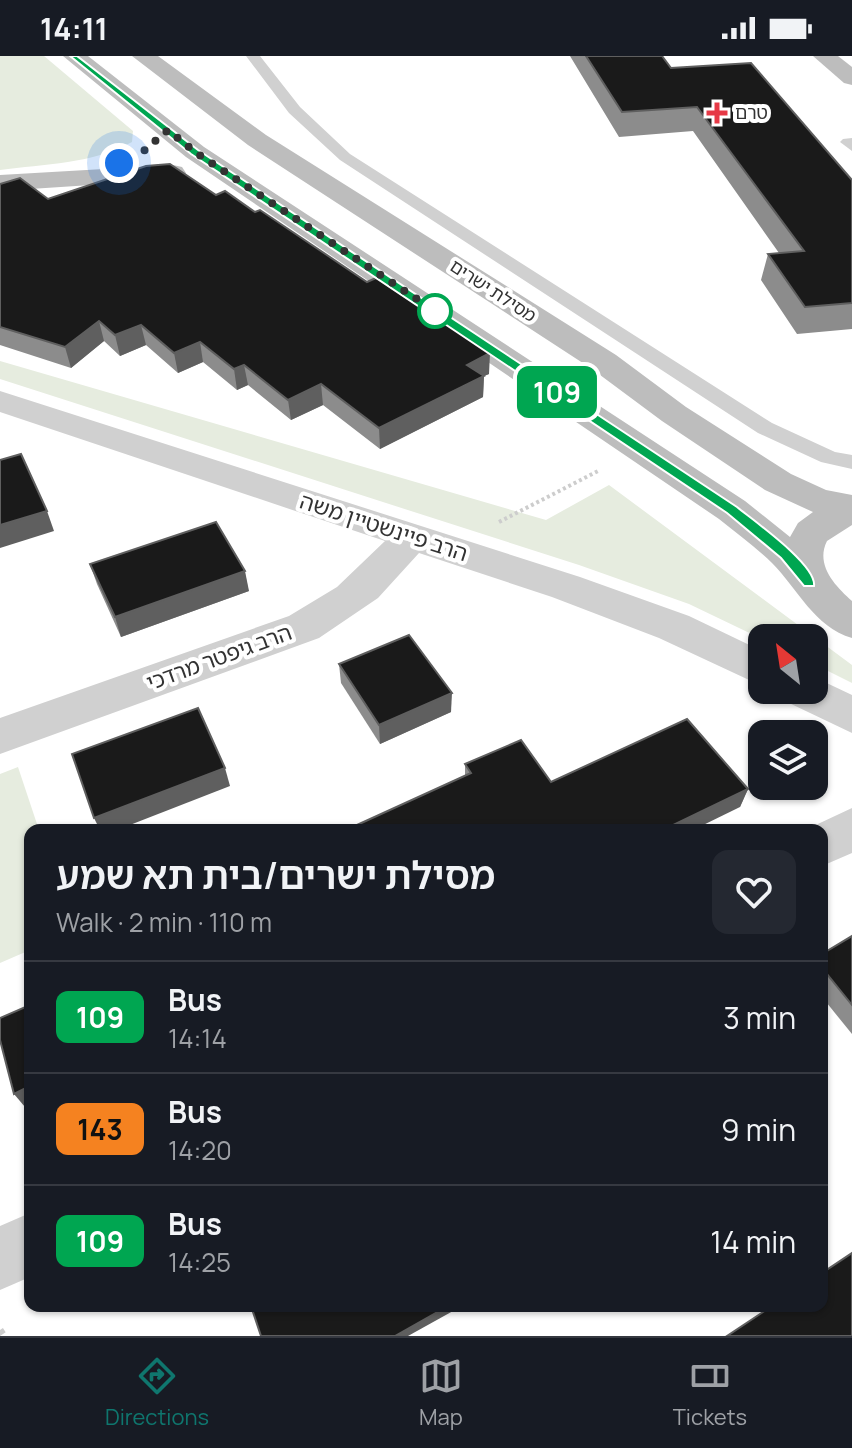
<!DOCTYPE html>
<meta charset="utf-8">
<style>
:root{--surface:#171b24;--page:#242831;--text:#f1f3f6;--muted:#9ea1a6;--line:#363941;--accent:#0f766e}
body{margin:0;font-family:Manrope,"Noto Sans Hebrew",sans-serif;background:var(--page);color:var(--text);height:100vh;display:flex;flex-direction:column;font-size:30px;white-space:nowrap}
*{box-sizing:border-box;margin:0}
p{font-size:26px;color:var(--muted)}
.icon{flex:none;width:44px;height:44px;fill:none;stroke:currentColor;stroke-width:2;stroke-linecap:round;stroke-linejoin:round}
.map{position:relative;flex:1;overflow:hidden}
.side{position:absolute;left:24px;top:768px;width:804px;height:488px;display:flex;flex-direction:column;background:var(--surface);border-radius:16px;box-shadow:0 2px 6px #0004}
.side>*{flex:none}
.badge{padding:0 16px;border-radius:12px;font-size:28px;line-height:52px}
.needle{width:52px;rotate:330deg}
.controls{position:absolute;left:748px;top:568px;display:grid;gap:16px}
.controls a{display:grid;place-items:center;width:80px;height:80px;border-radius:16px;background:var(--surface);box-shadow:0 2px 6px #0004;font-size:40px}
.you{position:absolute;width:40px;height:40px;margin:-20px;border:6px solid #fff;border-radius:50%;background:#1a73e8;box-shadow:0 0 0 12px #1a73e833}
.map>.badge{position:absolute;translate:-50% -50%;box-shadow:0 0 0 4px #fff}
.round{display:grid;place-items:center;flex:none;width:84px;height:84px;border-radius:16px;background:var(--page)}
.head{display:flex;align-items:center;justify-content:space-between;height:136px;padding:0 32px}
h1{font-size:38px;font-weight:600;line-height:60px}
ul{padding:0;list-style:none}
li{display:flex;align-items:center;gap:24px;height:112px;padding:0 32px;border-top:2px solid var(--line)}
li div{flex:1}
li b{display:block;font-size:30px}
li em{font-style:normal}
li .badge{min-width:88px;font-weight:700;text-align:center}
.status{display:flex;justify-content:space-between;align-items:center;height:56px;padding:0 40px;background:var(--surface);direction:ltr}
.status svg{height:22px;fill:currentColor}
.menu{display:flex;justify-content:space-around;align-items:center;height:112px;border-top:2px solid var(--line);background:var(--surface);font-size:22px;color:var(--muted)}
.menu a{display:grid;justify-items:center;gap:4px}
.menu .selected{color:var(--accent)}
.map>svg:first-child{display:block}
</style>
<div class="status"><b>14:11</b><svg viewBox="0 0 49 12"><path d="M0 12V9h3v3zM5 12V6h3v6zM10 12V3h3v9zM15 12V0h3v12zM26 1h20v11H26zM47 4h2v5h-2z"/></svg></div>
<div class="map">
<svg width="852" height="1280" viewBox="0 0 852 1280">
<rect width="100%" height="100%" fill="#fff"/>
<!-- green -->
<g fill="#e6ecdf">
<path d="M0 0H44L133 75 132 86C93 108 44 108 0 114Z"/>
<polygon points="0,305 546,464 609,429 852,609 852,627 814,608 814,582 762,583 689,548 579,509 0,323"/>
<polygon points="18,711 39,774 30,774 30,894 0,907 0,718"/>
</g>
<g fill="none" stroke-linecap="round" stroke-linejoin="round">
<!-- path-far1 -->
<polyline stroke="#cdcdcd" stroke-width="4" stroke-dasharray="3 3" stroke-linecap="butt" points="499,466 600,414"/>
<!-- path -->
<polyline stroke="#cdcdcd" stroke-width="7" stroke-dasharray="5 5" stroke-linecap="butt" points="0,1274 4,1280"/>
<!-- lane -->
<g fill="#d0d0d0" fill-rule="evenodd">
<polygon points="246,0 260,0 300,51 350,98 772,367 835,396 852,399 852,413 821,406 758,377 340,104 289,57"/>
<polygon points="852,82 852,95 840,86 843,83"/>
</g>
<!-- street -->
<g fill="#d0d0d0" fill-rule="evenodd">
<polygon points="0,335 580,521 689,560 762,595 762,630 659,582 552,541 419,497 378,542 319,582 0,698 0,662 289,560 337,531 385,485 0,356"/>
<polygon points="814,621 852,639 852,677 787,646 780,634 814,634"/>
<polygon points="852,752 852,797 822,810 822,774 805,774"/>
<polygon points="30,1157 30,1221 0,1234 0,1170"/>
</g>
<!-- secondary -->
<g fill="#bdbdbd" fill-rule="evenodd">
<path d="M63 0H88L204 91 745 445 790 481 798 467 813 456 765 434 662 365 592 313 248 89 132 0H158L266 79 616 299 686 351 791 418 826 434 852 439V469L827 485C815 509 835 530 852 545V582C814 571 798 533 772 507 756 491 736 477 719 463L186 101Z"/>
<polygon points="813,0 838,0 852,11 852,29 844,27"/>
<polygon points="173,109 182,111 186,117 182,123 0,135 0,119"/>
</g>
</g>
<!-- wall -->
<g fill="#8c8c8c">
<polygon points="570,0 662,0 671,12 852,124 852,273 797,278 761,224 768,198 779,197 693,75 619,81"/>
<polygon points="0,128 48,143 489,318 484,320 483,341 380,393 323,349 291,364 248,329 237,334 203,306 178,317 146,289 120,300 104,285 71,312 0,289"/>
<polygon points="90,508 249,535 121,581 97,528"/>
<polygon points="339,608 451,656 380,688 341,627"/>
<polygon points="465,708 551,726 748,733 740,751 465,720"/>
<polygon points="852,880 852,978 822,941 822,898"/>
</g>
<!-- shaded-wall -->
<g fill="#5f5f5f">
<polygon points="99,265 104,285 71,312 65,291"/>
<polygon points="141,269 146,289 120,300 115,279"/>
<polygon points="200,286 203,306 178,317 174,297"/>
<polygon points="490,297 489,318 484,320 483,341 380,393 379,372 467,309"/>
<polygon points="244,309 248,329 237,334 234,313"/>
<polygon points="321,328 323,349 291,364 288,344"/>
<polygon points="47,455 54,475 0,492 0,469"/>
<polygon points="245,515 249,535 121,581 115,561"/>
<polygon points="452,637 451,656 380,688 379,669"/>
<polygon points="225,712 230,730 117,774 100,774 94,762"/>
<polygon points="748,733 740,751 693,774 663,774"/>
<polygon points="30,1030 30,1049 25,1051 14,1038"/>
<polygon points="448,1250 462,1250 408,1280 395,1280"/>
</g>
<!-- building -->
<g fill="#1a1a1a" stroke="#5f5f5f" stroke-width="2">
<polygon points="586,0 662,0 671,12 751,7 852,124 852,247 805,251 768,198 804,195 697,51 622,56"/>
<polygon points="170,108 216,139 225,135 255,156 260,154 367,226 376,222 490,297 467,309 484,320 379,372 321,328 288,344 244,309 234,313 200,286 174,297 141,269 115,279 99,265 65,291 0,271 0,128 20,122 48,143 146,110"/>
<polygon points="21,398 47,455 0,469 0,404"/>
<polygon points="216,466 245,515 115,561 90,508"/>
<polygon points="409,579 452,637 379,669 339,608"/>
<polygon points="198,652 225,712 94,762 72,698"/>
<polygon points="687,663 748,733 663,774 346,774 471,717 465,708 521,684 551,726"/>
<polygon points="852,880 852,949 822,912 822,898"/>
<polygon points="30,949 30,1030 14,1038 0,984 0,962"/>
<polygon points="852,1197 852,1280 727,1280 772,1250 822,1250 822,1217"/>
<polygon points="251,1250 448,1250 395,1280 261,1280"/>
</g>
<!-- line -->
<path fill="#00a651" stroke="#fff" stroke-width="2" d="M70 0H77L198 94 737 451C754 465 817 509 814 530H804L781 502 727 457 191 98Z"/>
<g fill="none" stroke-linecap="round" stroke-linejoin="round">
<!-- walk -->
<polyline stroke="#333" stroke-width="8" stroke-dasharray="0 14.4" points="119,107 140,98 168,74 195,96 435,255"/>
</g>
<!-- markers -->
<path fill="#e63946" stroke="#fff" stroke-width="3" d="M713 45h8v8h8v8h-8v8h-8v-8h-8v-8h8z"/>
<circle fill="#fff" stroke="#00a651" stroke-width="4" cx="435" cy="255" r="16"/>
<g text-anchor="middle" stroke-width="8" stroke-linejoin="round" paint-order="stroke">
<!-- far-poi labels -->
<g font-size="18" fill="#333" stroke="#fff" text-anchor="start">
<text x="735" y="63">טרם</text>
</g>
<!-- far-street labels -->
<g font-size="18" fill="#333" stroke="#fff">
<text transform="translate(493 235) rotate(33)" y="6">מסילת ישרים</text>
</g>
<!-- street labels -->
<g font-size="22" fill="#333" stroke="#fff">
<text transform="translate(384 471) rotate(18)" y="8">הרב פיינשטיין משה</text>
<text transform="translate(219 601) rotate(-20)" y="8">הרב גיפטר מרדכי</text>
</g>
</g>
</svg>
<div class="controls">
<a><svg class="needle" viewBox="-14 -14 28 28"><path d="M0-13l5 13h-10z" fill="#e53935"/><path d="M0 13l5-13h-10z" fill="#9ea1a6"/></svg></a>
<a><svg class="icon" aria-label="layers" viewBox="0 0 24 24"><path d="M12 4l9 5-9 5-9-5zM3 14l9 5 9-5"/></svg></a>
</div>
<div class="you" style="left:119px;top:107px"></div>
<b class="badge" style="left:557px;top:336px;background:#00a651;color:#fff">109</b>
<section class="side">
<div class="head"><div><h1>מסילת ישרים/בית תא שמע</h1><p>Walk · 2 min · 110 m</p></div><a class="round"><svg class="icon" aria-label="heart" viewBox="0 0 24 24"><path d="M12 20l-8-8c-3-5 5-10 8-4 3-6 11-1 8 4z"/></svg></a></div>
<ul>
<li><span class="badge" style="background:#00a651;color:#fff">109</span><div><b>Bus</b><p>14:14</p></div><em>3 min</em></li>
<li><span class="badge" style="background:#f58220;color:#111">143</span><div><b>Bus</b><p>14:20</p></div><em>9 min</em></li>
<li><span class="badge" style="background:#00a651;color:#fff">109</span><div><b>Bus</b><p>14:25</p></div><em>14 min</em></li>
</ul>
</section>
</div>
<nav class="menu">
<a class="selected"><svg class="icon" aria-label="directions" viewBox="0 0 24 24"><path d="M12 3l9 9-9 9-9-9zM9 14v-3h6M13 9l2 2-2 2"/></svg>Directions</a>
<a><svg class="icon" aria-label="map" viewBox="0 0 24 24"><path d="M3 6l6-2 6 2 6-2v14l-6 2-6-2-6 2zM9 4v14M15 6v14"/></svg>Map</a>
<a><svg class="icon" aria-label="tickets" viewBox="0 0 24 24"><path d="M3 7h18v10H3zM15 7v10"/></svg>Tickets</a>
</nav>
